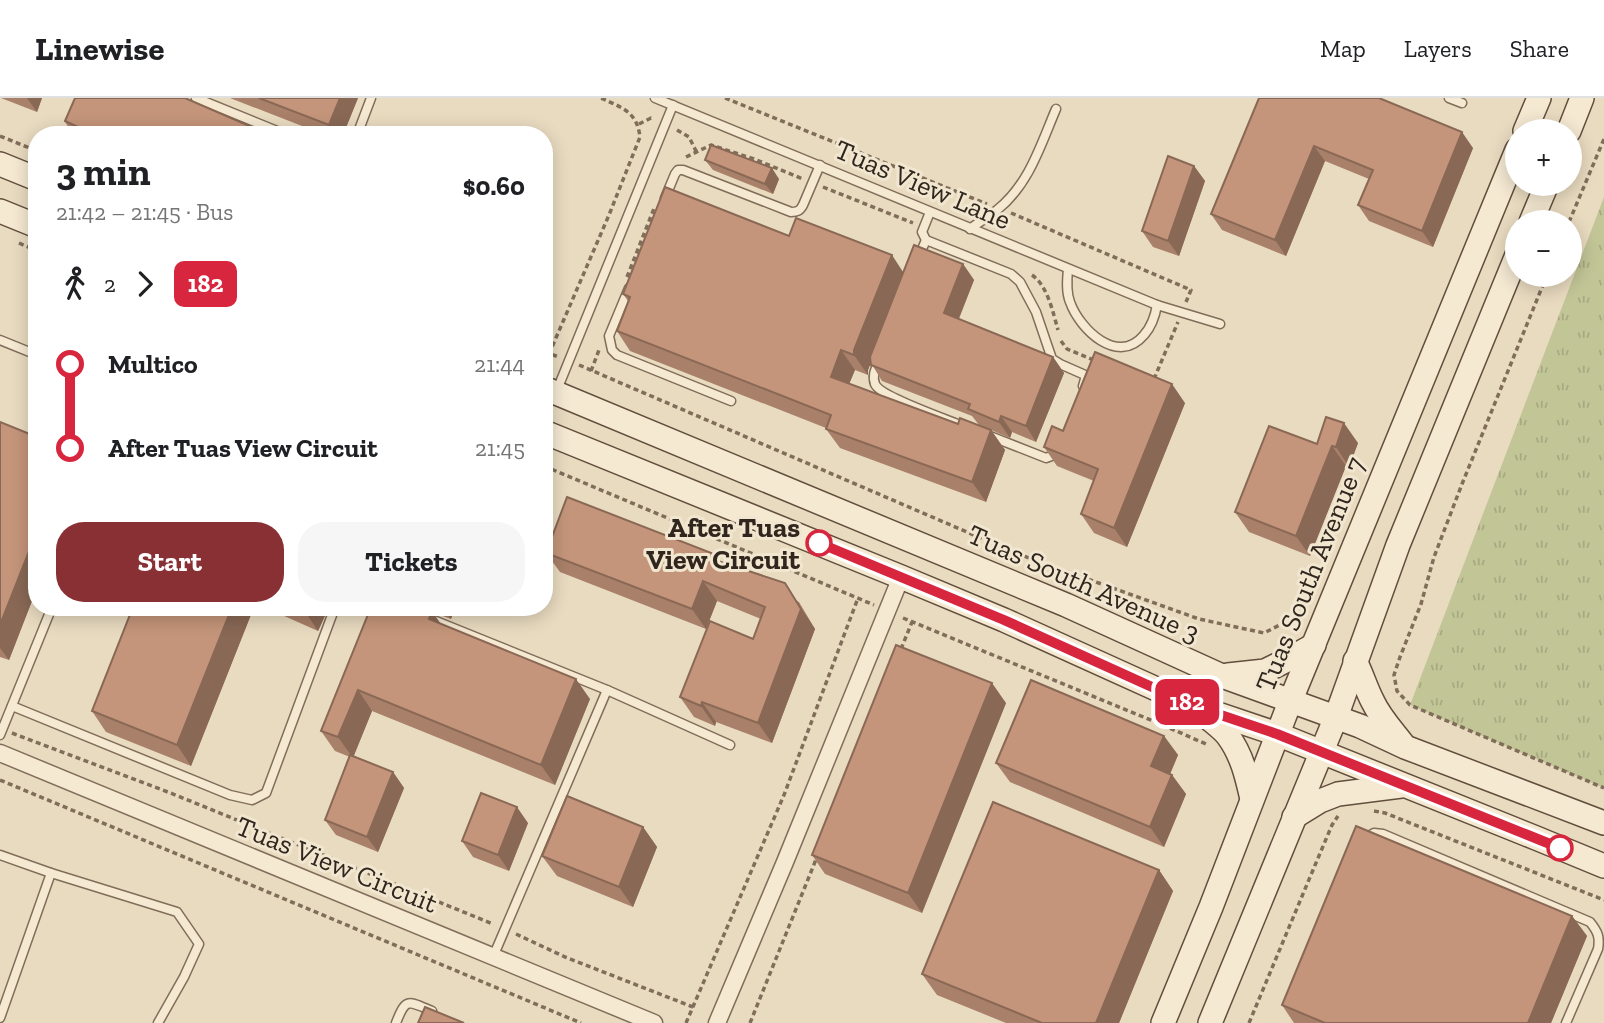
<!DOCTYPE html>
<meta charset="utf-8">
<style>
:root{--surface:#fff;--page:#f6f6f6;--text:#202124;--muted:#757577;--line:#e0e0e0;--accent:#893034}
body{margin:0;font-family:"Zilla Slab",serif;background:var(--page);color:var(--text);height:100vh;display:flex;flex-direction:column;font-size:26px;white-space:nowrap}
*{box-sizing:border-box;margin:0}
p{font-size:23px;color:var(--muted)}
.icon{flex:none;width:38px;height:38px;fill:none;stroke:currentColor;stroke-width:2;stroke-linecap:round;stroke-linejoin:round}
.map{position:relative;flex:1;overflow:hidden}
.side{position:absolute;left:28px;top:28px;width:525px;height:490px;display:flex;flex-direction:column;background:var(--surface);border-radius:28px;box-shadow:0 4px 18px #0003}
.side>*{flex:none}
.badge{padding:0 14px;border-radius:10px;font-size:24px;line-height:46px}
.controls{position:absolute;left:1505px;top:21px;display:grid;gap:14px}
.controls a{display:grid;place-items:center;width:77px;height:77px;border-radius:50%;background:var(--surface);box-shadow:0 4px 18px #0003;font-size:35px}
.map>.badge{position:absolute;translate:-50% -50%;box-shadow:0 0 0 4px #fff}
.legs{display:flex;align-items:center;gap:10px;height:77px;padding:0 28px;font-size:23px}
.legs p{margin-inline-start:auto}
.summary{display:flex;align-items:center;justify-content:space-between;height:119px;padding:0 28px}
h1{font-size:38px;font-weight:700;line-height:52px}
.button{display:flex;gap:14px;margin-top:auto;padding:14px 28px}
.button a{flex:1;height:80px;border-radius:28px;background:var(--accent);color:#fff;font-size:28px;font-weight:700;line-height:80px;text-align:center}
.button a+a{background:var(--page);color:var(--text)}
ul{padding:0 28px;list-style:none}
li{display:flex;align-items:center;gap:24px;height:84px;font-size:26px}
li i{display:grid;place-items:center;width:10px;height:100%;margin:0 9px;background:currentColor}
li i::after{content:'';width:18px;height:18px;margin:-9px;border:5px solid;border-radius:50%;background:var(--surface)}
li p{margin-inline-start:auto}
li:first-child i{background:linear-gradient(#0000 50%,currentColor 0)}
li:last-child i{background:linear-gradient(currentColor 50%,#0000 0)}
header{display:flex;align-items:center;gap:42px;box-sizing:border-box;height:98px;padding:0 35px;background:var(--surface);border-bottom:2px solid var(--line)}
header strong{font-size:33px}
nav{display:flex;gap:38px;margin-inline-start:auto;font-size:24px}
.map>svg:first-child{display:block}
</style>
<header>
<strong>Linewise</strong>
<nav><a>Map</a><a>Layers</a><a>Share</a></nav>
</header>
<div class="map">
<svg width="1604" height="925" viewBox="0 0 1604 925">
<defs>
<pattern id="grass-tufts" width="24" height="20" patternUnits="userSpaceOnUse" patternTransform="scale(1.75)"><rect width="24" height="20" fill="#c2c596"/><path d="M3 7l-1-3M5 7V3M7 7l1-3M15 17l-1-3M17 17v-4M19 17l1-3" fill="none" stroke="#a7a981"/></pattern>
</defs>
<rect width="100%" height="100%" fill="#e9dbc0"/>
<!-- grass -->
<polygon fill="url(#grass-tufts)" points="1604,99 1604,690 1410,607"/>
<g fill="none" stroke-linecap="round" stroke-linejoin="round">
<defs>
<g id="lane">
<polyline points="196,0 287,37"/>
<polyline points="655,0 1157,207 1220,226"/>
<polyline points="1449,0 1462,5"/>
<polyline points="357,37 371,0"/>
<path d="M665 100 675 76 678 72H683L791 114C797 114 800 113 803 107L820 67"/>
<polyline points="930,114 922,134 926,142 1011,176 1020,184 1036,214 1052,261 1060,266 1085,277 1085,281 1083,288"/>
<path d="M970 131C979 124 989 119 997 112 1029 87 1041 46 1056 11"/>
<polyline points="919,158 926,142"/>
<path d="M1068 171C1067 182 1066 194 1070 204 1080 232 1118 268 1144 237 1152 228 1155 219 1157 207"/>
<polyline points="629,190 609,238 612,252 617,257 731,303"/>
<polyline points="0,242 37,257"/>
<path d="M878 265C875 272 872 278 875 286 880 299 949 322 965 329"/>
<polyline points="557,292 673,7"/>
<polyline points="990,338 1046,360 1054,357 1056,351"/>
<polyline points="431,521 607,592 730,647"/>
<polyline points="12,608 230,697 252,702 266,695 335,509"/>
<polyline points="0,637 52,509"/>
<path d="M1366 740 1374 735 1383 736 1590 824C1598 834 1600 839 1598 851L1566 925"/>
<polyline points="0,757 51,775 177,814 199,846 184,879 158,925"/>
<polyline points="493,859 607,592"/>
<polyline points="0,920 51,775"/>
<path d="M396 925C406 899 408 903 432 913"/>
</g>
<g id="street">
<polyline points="0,655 654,925"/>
<polyline points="717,925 785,764 901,479"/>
</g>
<g id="secondary">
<polyline points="1525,33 1539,0"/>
<polyline points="1569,33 1582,0"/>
<polyline points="0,66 37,81"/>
<polyline points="0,113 37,128"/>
<polyline points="1531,124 1547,86"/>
<polyline points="544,290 1066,507 1222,578 1360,628 1405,649 1604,725"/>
<polyline points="544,334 901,479 1004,522 1194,608 1277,636 1536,740 1604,768"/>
<path d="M1355 563C1362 576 1366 591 1373 604 1380 619 1392 632 1402 645"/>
<polyline points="1228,577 1265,573 1289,561 1314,547"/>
<path d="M1203 615C1211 623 1222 630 1228 638 1242 657 1247 679 1252 701"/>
<polyline points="1294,719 1320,703 1338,696 1401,688"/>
<polyline points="1163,925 1211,809 1290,604 1517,52"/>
<polyline points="1210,925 1336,619 1398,447 1517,157"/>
</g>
</defs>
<!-- lane casing -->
<use href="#lane" stroke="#806d5a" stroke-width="11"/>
<!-- street casing -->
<use href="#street" stroke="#806d5a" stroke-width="19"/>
<!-- secondary casing -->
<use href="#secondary" stroke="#624e3d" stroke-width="26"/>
<!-- path -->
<g stroke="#806d5a" stroke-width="3.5" stroke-dasharray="5 3.5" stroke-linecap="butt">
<polyline points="725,0 987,106"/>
<polyline points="639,26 651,20 654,21"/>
<polyline points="677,32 689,39 696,53"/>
<polyline points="0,38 37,53"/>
<polyline points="686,59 711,47 754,61 803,81"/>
<polyline points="823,89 913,125"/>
<polyline points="1011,115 1191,192 1186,204"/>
<polyline points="1569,124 1604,41"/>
<polyline points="19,145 37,153"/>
<path d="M1032 177C1048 188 1053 215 1058 232"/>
<polyline points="1547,177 1462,386 1434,459 1421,506 1400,559 1394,577 1397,593 1410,607 1604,690"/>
<polyline points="627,179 655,108"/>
<polyline points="1061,243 1067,251 1096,263"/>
<polyline points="544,254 559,259"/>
<path d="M549 256 609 117 640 39C637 14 623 10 601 0"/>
<polyline points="579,267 1018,456 1199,521 1264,535 1305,514"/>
<polyline points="591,273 599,252"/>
<polyline points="1154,281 1178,224"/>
<polyline points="544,368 874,507"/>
<polyline points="903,520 1158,625 1206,646"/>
<polyline points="901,551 912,524"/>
<polyline points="12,635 173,696 493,826"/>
<polyline points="0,682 581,925"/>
<polyline points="1374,713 1385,715 1604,802"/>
<polyline points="516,836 565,859 693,909"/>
<polyline points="686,925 784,697 858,500"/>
<polyline points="750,925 817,759"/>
<polyline points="1249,925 1313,772 1332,727 1338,718"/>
</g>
<!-- lane -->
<use href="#lane" stroke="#f5e9d2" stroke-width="8"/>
<!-- street -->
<use href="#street" stroke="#f5e9d2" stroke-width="16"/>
<!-- secondary -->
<use href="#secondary" stroke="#f5e9d2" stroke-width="23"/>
</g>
<!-- wall -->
<g fill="#a98069" fill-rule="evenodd">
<polygon points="1,0 42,0 37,14"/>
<polygon points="230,0 358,0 343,37 325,37"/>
<polygon points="1259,0 1473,50 1433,149 1369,123 1358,107 1369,81 1325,63 1286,158 1222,132 1211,116"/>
<polygon points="65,24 270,37 74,37"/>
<polygon points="705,62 779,81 773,96 713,72"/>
<polygon points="1194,68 1205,83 1179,158 1153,149 1142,133"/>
<path d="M789 138 903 174 963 166 974 182 958 221 1053 259 1064 275 1036 344 1012 334 1010 340 991 332 1005 352 986 404 840 350 826 331V330L630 253 617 233 628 203 623 196ZM871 265 882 283 972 318 979 327 958 326 849 286 855 272 868 277V272Z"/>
<polygon points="1185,305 1127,449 1094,435 1081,416 1094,383 1057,368 1044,349 1063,333"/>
<polygon points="0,324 37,339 37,490 9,562 0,559"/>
<polygon points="1358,345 1349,369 1346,368 1310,458 1249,434 1235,414 1317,346"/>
<polygon points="546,455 714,456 719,463 799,504 815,531 772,645 716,624 715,628 694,619 680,599 753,541 761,521 717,503 706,531 560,474"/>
<polygon points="133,509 254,509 191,668 106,634 92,613"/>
<polygon points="264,509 329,509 318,533"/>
<polygon points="371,509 455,509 451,521 432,514 441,526 590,601 555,687 372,613 353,659 393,674 404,690 378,754 336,737 325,722 350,659 335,653 321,633"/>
<polygon points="1006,605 922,815 825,776 812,757"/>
<polygon points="1164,638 1178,657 1170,676 1172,677 1186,696 1164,749 1010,684 996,665"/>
<polygon points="528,725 509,773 473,759 462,743"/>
<polygon points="643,729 657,749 633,809 557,778 542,758"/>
<polygon points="1159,772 1173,793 1119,925 1006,925 937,897 922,876"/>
<polygon points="1572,818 1587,838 1551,925 1294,925 1282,907"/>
</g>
<!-- shaded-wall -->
<g fill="#896855">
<polygon points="27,0 42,0 37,14"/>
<polygon points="340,0 358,0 343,37 336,37 329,27"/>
<polygon points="1462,34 1473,50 1433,149 1422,133"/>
<polygon points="1314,48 1325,63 1286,158 1275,142"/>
<polygon points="1194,68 1205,83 1179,158 1168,143"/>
<polygon points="772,70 779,81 773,96 765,86"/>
<polygon points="892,157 905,177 868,272 868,277 854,257 854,252"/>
<polygon points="963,166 974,182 955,231 944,215"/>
<polygon points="841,252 855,272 844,298 831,279"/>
<polygon points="1053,259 1064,275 1036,344 1026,328"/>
<polygon points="1172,286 1185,305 1127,449 1114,430"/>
<polygon points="1001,318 1012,334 1010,340 999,324"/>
<polygon points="1344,325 1358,345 1349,369 1336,349"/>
<polygon points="991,332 1005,352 986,404 972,384"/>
<polygon points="1332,348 1346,368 1310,458 1296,438"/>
<polygon points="37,433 37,490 9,562 0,550 0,527"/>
<polygon points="703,483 717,503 706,531 692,511"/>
<polygon points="785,485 815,531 772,645 758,625"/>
<polygon points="232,509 254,509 191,668 177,647"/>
<polygon points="305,509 329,509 318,533 304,512"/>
<polygon points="442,509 455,509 451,521"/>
<polygon points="432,513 446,534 429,521"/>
<polygon points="576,581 590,601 555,687 541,667"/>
<polygon points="992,585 1006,605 922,815 908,795"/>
<polygon points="358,592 372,613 353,660 338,639"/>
<polygon points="702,604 716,624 715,628 701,608"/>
<polygon points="1164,638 1178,657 1165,688 1151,668"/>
<polygon points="393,674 404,690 378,754 367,739"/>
<polygon points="1172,677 1186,696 1164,749 1150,729"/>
<polygon points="517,709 528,725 509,773 498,757"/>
<polygon points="643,729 657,749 633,809 619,789"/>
<polygon points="1159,772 1173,793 1119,925 1096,925"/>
<polygon points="1572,818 1587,838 1551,925 1528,925"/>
</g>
<!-- building -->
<g fill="#c4957a" stroke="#896855" stroke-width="2">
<polygon points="75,0 185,0 270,37 95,37 65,23"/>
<polygon points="259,0 340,0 329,27"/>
<polygon points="1259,0 1379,0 1462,34 1422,133 1358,107 1373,72 1314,48 1275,142 1211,116"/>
<polygon points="711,47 772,70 765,86 705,62"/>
<polygon points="1168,58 1194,68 1168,143 1142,133"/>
<polygon points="665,89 789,138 796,120 892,157 854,252 854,257 841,252 831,279 958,326 960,320 991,332 972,384 826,331 831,317 617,233 630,199 623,196"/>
<polygon points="914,147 963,166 944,215 1053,259 1026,328 1001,318 999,324 968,311 970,306 871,267 870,259"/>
<polygon points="1095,254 1172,286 1114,430 1081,416 1098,371 1044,349 1052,328 1063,333"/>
<polygon points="1326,319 1344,325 1336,349 1332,348 1296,438 1235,414 1269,328 1317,346"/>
<polygon points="0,324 37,339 37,433 0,527"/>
<polygon points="567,399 714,456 712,461 785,485 801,511 758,625 702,604 701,608 680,599 710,523 753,541 765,509 703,483 692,511 546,455"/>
<polygon points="133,509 232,509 177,647 92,613"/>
<polygon points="371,509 422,509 432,513 429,521 576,581 541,667 358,592 338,639 321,633"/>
<polygon points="896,547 992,585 908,795 812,757"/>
<polygon points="1031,582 1164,638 1151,668 1172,677 1150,729 996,665"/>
<polygon points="350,657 393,674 367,739 325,722"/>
<polygon points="481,695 517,709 498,757 462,743"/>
<polygon points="567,698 643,729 619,789 542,758"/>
<polygon points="993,704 1159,772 1096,925 1042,925 922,876"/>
<polygon points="1356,728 1572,818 1528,925 1325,925 1282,907"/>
<polygon points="425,909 464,925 418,925"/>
</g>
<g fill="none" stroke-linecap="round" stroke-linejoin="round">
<defs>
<polyline id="line-1" points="819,445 1004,522 1194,608 1277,636 1560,750"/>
</defs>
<!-- line-1 casing -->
<use href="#line-1" stroke="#fff" stroke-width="16"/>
<!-- line-1 -->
<use href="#line-1" stroke="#d7263d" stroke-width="10"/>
</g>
<!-- markers -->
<g fill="#fff" stroke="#d7263d" stroke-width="3.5">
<circle cx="819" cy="445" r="12"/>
<circle cx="1560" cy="750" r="12"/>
</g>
<g text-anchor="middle" stroke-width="6" stroke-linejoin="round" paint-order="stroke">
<!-- street labels -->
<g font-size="28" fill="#31261d" stroke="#f1e6cf">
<text transform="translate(923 86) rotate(23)" y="10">Tuas View Lane</text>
<text transform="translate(1310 476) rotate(-68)" y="10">Tuas South Avenue 7</text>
<text transform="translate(1084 485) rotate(24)" y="10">Tuas South Avenue 3</text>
<text transform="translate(337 766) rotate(22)" y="10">Tuas View Circuit</text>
</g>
<!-- stop labels -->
<g font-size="28" font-weight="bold" fill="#31261d" stroke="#f1e6cf" text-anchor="end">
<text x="800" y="439">After Tuas<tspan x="800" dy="32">View Circuit</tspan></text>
</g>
</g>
</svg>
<div class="controls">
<a>+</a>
<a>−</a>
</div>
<b class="badge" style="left:1187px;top:604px;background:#d7263d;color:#fff">182</b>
<section class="side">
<div class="summary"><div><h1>3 min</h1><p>21:42 – 21:45 · Bus</p></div><b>$0.60</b></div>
<div class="legs"><svg class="icon" aria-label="walk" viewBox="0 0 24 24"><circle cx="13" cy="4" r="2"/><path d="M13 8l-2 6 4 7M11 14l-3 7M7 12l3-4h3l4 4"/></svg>2<svg class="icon" aria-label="forward" viewBox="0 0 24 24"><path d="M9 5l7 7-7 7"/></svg><b class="badge" style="background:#d7263d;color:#fff">182</b></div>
<ul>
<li><i style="color:#d7263d"></i><b>Multico</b><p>21:44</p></li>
<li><i style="color:#d7263d"></i><b>After Tuas View Circuit</b><p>21:45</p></li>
</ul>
<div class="button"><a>Start</a><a>Tickets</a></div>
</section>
</div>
